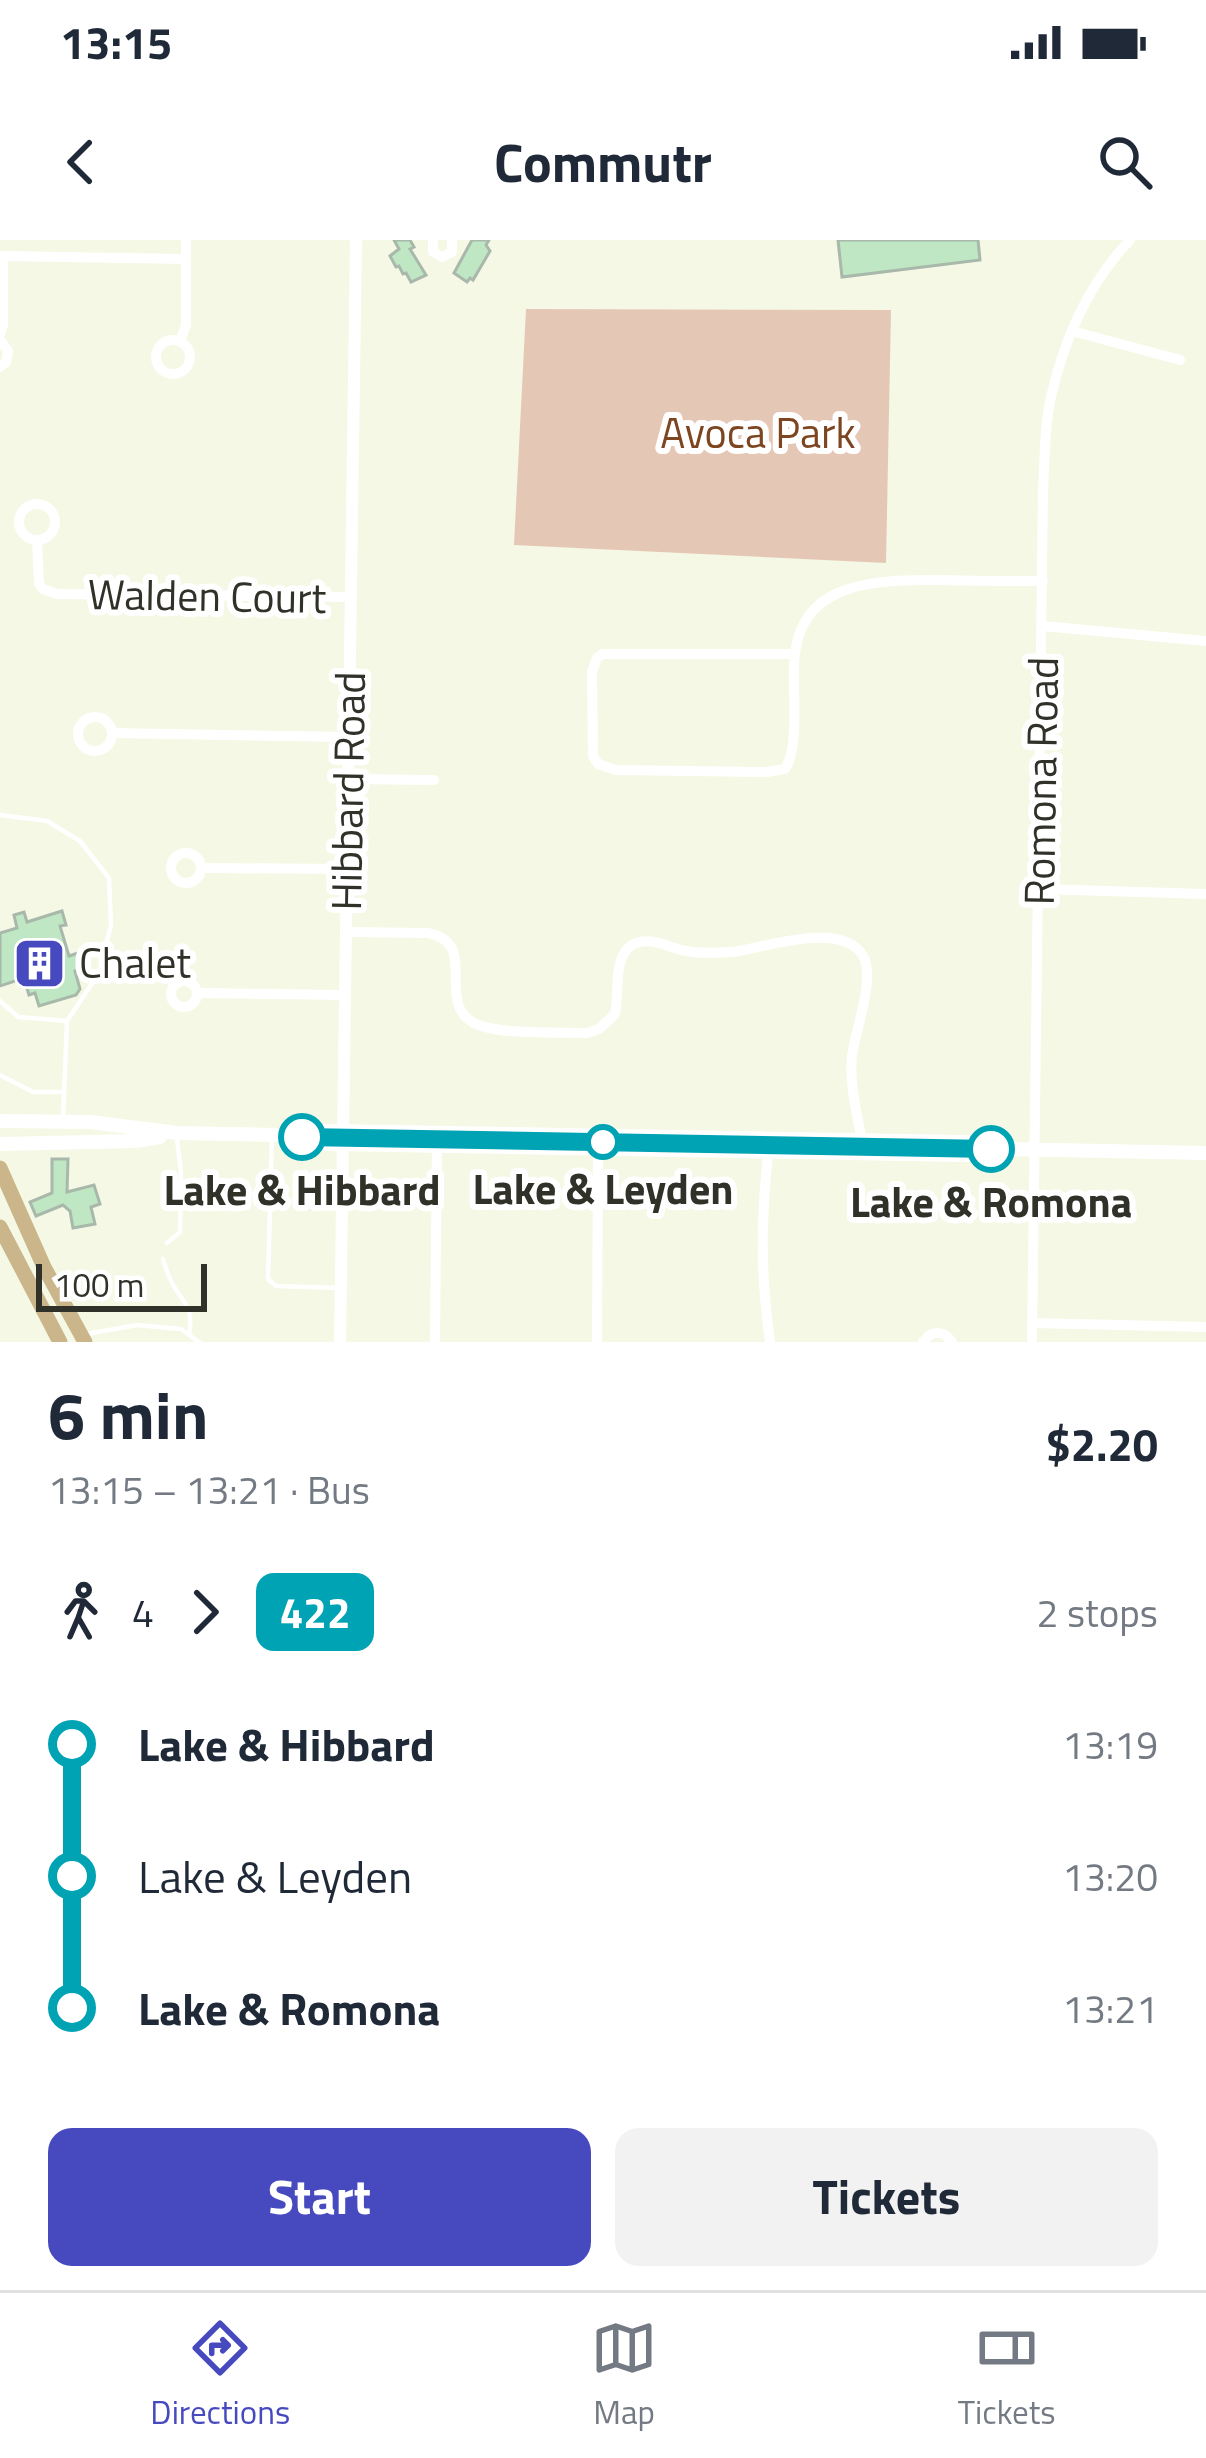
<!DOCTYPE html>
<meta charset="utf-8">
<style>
:root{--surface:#fff;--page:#f2f2f3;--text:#1f2937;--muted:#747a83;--line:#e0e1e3;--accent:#4749bf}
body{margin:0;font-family:"Titillium Web",sans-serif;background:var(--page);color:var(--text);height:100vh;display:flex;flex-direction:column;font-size:45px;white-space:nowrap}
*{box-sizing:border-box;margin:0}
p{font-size:39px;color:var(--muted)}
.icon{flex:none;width:66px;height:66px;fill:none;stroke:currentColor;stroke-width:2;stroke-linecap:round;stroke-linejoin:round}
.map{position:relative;height:1102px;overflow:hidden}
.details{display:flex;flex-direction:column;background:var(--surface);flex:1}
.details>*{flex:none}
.badge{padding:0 24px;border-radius:18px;font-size:42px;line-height:78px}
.scale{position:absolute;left:36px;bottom:30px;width:171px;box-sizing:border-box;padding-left:12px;border:6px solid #30322a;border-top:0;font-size:33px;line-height:42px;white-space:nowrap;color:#30322a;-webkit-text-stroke:9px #fff;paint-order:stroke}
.map>.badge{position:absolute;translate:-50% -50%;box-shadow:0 0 0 6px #fff}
.legs{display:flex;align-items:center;gap:18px;height:132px;padding:0 48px;font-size:39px}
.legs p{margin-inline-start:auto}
.head{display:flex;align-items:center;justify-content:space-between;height:204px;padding:0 48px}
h1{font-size:66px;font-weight:700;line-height:90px}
.action{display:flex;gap:24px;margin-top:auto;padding:24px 48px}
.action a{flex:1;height:138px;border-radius:24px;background:var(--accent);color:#fff;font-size:48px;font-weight:700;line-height:138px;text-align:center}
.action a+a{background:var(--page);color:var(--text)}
ul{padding:0 48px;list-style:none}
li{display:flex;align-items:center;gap:42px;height:132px;font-size:45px}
li i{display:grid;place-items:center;width:18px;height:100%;margin:0 15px;background:currentColor}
li i::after{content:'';width:30px;height:30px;margin:-15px;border:9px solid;border-radius:50%;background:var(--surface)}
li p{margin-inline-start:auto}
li:first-child i{background:linear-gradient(#0000 50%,currentColor 0)}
li:last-child i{background:linear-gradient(currentColor 50%,#0000 0)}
.status{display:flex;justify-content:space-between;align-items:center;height:84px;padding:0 60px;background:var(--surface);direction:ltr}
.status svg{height:33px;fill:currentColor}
header{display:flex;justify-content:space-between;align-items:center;height:156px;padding:0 48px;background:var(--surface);font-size:54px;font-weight:700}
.tabs{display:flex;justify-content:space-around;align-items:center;height:168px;border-top:3px solid var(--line);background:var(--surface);font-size:33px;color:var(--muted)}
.tabs a{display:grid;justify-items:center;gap:6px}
.tabs .current{color:var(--accent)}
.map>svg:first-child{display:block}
</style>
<div class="status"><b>13:15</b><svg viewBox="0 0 49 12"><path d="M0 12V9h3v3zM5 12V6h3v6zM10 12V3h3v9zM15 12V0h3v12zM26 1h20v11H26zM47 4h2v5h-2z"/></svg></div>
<header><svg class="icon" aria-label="back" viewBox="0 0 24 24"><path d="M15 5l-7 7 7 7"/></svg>Commutr<svg class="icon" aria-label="search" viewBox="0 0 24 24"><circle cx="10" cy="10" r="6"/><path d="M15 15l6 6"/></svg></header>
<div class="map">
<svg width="1206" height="1102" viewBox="0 0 1206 1102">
<rect width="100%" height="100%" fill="#f5f8e4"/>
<!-- green -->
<polygon fill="#e5c7b6" points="526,69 891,70 886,323 514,305"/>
<!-- building -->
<g fill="#c0e7c4" stroke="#a8b8aa" stroke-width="3">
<polygon points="394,0 410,0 414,7 410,9 426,35 411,42 406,33 403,34 399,26 396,27 390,16 399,9"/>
<polygon points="472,0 489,0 486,5 490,11 473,40 470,38 467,42 454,33"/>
<polygon points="838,0 978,0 980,20 842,37"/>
<polygon points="62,671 66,685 60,686 69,716 78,713 83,729 75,731 80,749 76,755 39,766 35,753 29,755 24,738 0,746 0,693 17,688 14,675 24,672 27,682"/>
<polygon points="52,919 68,919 67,952 94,945 100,964 91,967 95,984 73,988 70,971 63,965 36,976 30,962 52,953"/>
</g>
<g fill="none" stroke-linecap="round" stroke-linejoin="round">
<!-- service -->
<g stroke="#fff" stroke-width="4.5">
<polyline points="0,575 47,581 80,601 109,638 111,685 99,733 67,781 63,878"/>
<polyline points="0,761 18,777 67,781"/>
<polyline points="0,835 33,852 63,852"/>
<polyline points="272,896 268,1039 276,1046 339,1048"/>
<polyline points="167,1003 180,992 181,933 177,899"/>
<path d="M163 1019C166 1029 169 1039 175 1048 188 1068 193 1070 189 1095"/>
<polyline points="87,1094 137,1085 181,1089 199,1102"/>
</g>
<!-- minor -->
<g stroke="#fff" stroke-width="10">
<polyline points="433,0 433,12 442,17 452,12 452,0"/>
<polyline points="0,16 186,19"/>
<polyline points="1072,91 1180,120"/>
<polyline points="0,94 3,85 3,16"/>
<circle cx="173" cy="117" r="17"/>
<polyline points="0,100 8,111 6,122 0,127"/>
<polyline points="180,101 186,85 186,0"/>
<circle cx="37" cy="282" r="18"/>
<polyline points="37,300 39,344 43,349 57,354 351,357"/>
<polyline points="1043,386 1206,401"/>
<path d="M794 414H603L597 418 592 432 593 516 598 524 616 530 767 532 785 529C799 508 793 454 794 428 795 340 874 340 940 340 974 341 1008 341 1043 341"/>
<circle cx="95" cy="494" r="17"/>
<polyline points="112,493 348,497"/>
<polyline points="348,539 434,540"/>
<circle cx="186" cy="628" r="15"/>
<polyline points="201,628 347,629"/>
<polyline points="1039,649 1206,654"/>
<path d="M346 692 427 693C481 702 434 762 474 783 496 795 560 792 587 793L599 789 615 774C620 753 612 718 632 705 649 695 669 708 686 711 701 714 716 713 732 712 764 708 842 680 863 716 876 737 855 791 852 816 849 846 858 877 863 907"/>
<circle cx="184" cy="754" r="13"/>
<polyline points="197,753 345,755"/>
<path d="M769 905C761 978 760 1029 770 1102"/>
<polyline points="1033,1083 1206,1087"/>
<polyline points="435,1102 437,899"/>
<polyline points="597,1102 598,902"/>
<path d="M923 1102C931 1090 944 1090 952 1102"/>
<path d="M1032 1102 1043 250C1045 220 1044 188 1051 157 1064 100 1089 43 1130 0"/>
</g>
<!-- tertiary -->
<polyline stroke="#fff" stroke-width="12" points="340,1102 356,0"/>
<!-- secondary -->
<g stroke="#fff" stroke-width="14">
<polyline points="0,881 90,882 177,893 1206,913"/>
<polyline points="0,904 135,901 160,897"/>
</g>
<!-- primary -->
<g stroke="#cbb68c" stroke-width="15">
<polyline points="0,928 44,1027 85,1102"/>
<polyline points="0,987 60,1102"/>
</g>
</g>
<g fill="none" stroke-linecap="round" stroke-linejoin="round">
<defs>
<polyline id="line-1" points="302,897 991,909"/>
</defs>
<!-- line-1 casing -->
<use href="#line-1" stroke="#fff" stroke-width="27"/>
<!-- line-1 -->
<use href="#line-1" stroke="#00a3b4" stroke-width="18"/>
</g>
<!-- icons -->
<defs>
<symbol id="building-square" viewBox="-11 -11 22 22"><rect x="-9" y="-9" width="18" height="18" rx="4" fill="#4749bf" stroke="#fff"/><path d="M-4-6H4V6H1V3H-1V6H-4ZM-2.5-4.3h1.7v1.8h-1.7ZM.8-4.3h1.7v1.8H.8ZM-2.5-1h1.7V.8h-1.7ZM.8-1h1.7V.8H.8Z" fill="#fff"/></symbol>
</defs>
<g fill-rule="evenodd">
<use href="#building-square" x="10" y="694" width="59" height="59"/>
</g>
<!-- markers -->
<g fill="#fff" stroke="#00a3b4" stroke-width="6">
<circle cx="302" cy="897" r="21"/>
<circle cx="603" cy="902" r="15"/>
<circle cx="991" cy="909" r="21"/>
</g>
<g text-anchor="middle" stroke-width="12" stroke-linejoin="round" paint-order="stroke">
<!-- park labels -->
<g font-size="42" fill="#7d4520" stroke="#fff">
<text x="758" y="208">Avoca Park</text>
</g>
<!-- street labels -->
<g font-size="42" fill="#30322a" stroke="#fff">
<text transform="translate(207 356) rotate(1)" y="15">Walden Court</text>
<text transform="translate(1041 541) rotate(-89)" y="15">Romona Road</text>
<text transform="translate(348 551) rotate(-89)" y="15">Hibbard Road</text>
</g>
<!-- poi labels -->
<g font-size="42" fill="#30322a" stroke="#fff" text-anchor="start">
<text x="79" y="738">Chalet</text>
</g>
<!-- stop labels -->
<g font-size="42" font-weight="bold" fill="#30322a" stroke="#fff">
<text x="603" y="964">Lake &amp; Leyden</text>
<text x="302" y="965">Lake &amp; Hibbard</text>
<text x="991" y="977">Lake &amp; Romona</text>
</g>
</g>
</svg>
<div class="scale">100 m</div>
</div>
<section class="details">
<div class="head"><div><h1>6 min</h1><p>13:15 – 13:21 · Bus</p></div><b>$2.20</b></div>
<div class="legs"><svg class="icon" aria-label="walk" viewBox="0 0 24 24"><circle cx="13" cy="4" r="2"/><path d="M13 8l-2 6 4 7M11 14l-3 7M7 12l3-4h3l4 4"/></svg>4<svg class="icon" aria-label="forward" viewBox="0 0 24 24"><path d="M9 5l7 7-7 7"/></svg><b class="badge" style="background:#00a3b4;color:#fff">422</b><p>2 stops</p></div>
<ul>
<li><i style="color:#00a3b4"></i><b>Lake &amp; Hibbard</b><p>13:19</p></li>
<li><i style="color:#00a3b4"></i><span>Lake &amp; Leyden</span><p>13:20</p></li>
<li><i style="color:#00a3b4"></i><b>Lake &amp; Romona</b><p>13:21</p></li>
</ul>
<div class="action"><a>Start</a><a>Tickets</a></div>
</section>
<nav class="tabs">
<a class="current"><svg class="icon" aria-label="directions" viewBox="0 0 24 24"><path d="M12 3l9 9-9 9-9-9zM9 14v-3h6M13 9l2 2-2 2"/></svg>Directions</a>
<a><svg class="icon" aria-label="map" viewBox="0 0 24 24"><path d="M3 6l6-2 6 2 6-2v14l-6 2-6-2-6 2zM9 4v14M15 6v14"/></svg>Map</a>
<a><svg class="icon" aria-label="tickets" viewBox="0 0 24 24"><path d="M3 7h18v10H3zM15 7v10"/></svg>Tickets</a>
</nav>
